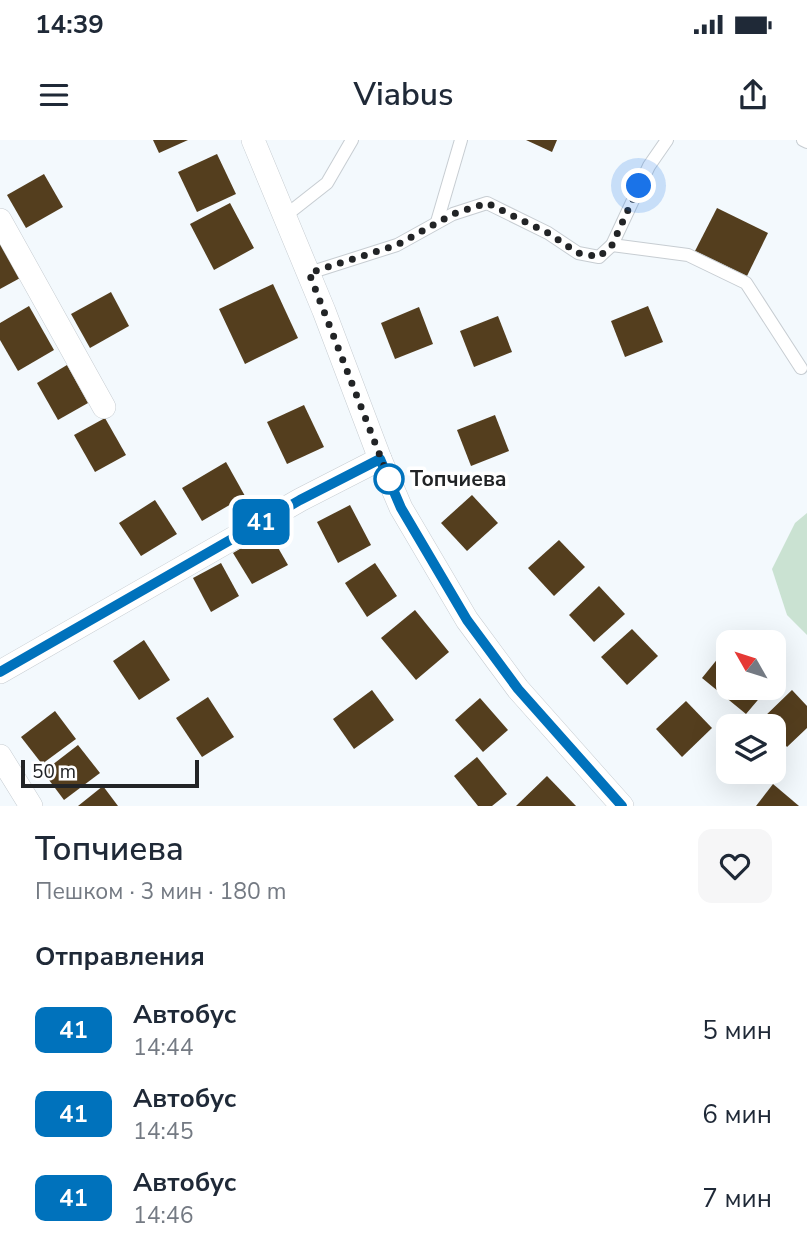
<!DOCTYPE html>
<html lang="ru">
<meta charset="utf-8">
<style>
:root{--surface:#fff;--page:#f6f6f7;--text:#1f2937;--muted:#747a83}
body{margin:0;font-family:"Nunito Sans",sans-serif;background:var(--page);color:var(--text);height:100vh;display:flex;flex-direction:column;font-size:26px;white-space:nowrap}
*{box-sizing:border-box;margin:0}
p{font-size:23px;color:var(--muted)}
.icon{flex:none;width:38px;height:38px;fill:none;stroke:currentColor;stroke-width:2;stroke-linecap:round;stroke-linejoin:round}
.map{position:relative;height:666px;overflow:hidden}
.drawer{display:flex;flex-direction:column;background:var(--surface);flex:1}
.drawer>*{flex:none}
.badge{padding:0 14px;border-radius:10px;font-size:24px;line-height:46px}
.needle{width:46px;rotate:309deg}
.buttons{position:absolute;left:716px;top:490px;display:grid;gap:14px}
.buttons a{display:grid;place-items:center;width:70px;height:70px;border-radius:14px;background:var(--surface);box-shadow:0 7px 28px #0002;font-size:35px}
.scale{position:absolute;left:21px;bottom:18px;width:178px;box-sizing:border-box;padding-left:7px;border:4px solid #222426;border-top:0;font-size:19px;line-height:24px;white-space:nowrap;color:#222426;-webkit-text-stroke:5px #fff;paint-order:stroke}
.you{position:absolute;width:35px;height:35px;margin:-18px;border:5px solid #fff;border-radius:50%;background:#1a73e8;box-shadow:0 0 0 10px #1a73e833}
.map>.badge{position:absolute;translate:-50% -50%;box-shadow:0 0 0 4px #fff}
h2{padding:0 35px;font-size:26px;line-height:63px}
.round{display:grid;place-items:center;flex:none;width:74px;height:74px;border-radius:14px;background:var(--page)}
.overview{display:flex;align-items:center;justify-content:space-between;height:119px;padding:0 35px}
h1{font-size:33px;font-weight:600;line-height:52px}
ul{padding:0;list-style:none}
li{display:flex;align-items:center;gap:21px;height:84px;padding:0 35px}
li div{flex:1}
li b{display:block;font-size:26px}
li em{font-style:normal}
li .badge{min-width:77px;font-weight:700;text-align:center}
.status{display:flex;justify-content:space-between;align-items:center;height:49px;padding:0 35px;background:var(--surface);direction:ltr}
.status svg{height:19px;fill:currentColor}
header{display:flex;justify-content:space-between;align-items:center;height:91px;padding:0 35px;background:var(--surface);font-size:32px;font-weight:600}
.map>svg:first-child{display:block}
</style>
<div class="status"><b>14:39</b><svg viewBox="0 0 49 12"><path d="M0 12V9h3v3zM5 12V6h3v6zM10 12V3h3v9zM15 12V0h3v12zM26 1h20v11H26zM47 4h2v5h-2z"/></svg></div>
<header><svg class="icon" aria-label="menu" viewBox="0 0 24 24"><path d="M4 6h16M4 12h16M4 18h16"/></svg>Viabus<svg class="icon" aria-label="share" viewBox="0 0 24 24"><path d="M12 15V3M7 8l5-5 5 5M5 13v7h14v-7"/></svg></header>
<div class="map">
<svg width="807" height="666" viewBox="0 0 807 666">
<rect width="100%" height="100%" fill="#f3f9fd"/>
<!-- green -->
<polygon fill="#cae2d2" points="807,373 807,495 787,475 772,429 795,383"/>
<!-- building -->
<g fill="#543e1e">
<polygon points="153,0 188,0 159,13"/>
<polygon points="526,0 557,0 552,12"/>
<polygon points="217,14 236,54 197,72 178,32"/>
<polygon points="44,34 63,67 26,88 7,55"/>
<polygon points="230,63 254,108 214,130 190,84"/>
<polygon points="717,68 768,93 747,136 695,111"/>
<polygon points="0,98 22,137 0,149"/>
<polygon points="273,144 298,198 245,224 219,169"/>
<polygon points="111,152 129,186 90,208 71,174"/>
<polygon points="29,166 54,210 18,231 0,200 0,183"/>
<polygon points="648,166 663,202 625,217 611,181"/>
<polygon points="419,167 433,204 395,219 381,183"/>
<polygon points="498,176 512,212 474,227 460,191"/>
<polygon points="67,225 88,263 58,280 37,243"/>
<polygon points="304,265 324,307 287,324 267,282"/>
<polygon points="495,275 509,311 471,326 457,290"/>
<polygon points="105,278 126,315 95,332 74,295"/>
<polygon points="226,322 245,356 202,381 182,348"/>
<polygon points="472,355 498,383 467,411 441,383"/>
<polygon points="155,360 177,394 141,416 119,383"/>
<polygon points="350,365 371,405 338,423 317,382"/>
<polygon points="269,392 288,425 252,444 233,413"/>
<polygon points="559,400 585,427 554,456 528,428"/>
<polygon points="221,423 239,456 211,472 193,438"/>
<polygon points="375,423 397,456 367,477 345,443"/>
<polygon points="599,446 625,474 594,502 569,475"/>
<polygon points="415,470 449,512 416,540 381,498"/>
<polygon points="632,489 658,516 627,545 601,517"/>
<polygon points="738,494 748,502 731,502"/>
<polygon points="144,500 170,540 139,560 113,521"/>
<polygon points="728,506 728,548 768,548 746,574 702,538"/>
<polygon points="774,523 782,530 774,541"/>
<polygon points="372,550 394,580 354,609 333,579"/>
<polygon points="792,550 807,566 807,588 787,607 774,592 774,586 768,586 762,579"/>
<polygon points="208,557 234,597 202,617 176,578"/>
<polygon points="480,558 508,590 483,612 455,580"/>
<polygon points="686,561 712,588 682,617 656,589"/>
<polygon points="55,571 76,599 42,624 21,597"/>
<polygon points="78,605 100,633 64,660 43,632"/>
<polygon points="477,617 507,654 492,666 478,666 454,636"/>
<polygon points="547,636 576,666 516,666"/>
<polygon points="773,644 799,666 756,666"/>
<polygon points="103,646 118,666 78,666"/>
</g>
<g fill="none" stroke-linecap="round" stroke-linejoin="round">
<defs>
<g id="service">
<polyline points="803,0 807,2"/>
<polyline points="285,76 327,43 352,0"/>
<polyline points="437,82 461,0"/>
<polyline points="612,105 688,115 746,143 801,228"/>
<polyline points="309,133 397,105 453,74 487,63 548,93 578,113 599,117 612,105 649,26 667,0"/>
</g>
<g id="minor">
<polyline points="253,0 324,171 380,319 401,368 467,480 518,549 622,666"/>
<polyline points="0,80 104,267"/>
<polyline points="0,532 300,360 380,319"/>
<polyline points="0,616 31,666"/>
</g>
</defs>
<!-- service casing -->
<use href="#service" stroke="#c7cdd2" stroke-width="14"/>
<!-- minor casing -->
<use href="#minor" stroke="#c7cdd2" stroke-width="24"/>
<!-- service -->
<use href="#service" stroke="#fff" stroke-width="12"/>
<!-- minor -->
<use href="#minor" stroke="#fff" stroke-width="23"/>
</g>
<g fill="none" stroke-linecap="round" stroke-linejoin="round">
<defs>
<polyline id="line" points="0,532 300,360 380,319 401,368 467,480 518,549 622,666"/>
</defs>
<!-- line casing -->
<use href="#line" stroke="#fff" stroke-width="16"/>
<!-- line -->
<use href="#line" stroke="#0072bc" stroke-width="10"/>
<!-- walk -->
<polyline stroke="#222426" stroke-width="7" stroke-dasharray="0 12.6" points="389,339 391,344 309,133 397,105 453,74 487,63 548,93 578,113 599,117 612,105 639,46"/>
</g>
<!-- markers -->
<circle fill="#fff" stroke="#0072bc" stroke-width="3.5" cx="389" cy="339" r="14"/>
<g text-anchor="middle" stroke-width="7" stroke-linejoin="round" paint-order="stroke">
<!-- stop labels -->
<g font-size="21" font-weight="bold" fill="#222426" stroke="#fff" text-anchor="start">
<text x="410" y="346">Топчиева</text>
</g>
</g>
</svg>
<div class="buttons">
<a><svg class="needle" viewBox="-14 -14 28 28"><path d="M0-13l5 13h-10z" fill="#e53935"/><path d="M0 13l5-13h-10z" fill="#747a83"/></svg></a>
<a><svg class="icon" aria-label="layers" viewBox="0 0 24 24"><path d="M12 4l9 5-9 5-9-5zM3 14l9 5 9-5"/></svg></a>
</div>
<div class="scale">50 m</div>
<div class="you" style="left:639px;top:46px"></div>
<b class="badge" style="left:261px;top:382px;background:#0072bc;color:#fff">41</b>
</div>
<section class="drawer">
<div class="overview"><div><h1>Топчиева</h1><p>Пешком · 3 мин · 180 m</p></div><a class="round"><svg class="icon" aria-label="heart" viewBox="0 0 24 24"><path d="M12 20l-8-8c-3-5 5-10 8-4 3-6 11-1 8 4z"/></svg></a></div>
<h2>Отправления</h2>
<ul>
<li><span class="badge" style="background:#0072bc;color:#fff">41</span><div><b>Автобус</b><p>14:44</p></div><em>5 мин</em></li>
<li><span class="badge" style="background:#0072bc;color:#fff">41</span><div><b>Автобус</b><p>14:45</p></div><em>6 мин</em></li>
<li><span class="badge" style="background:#0072bc;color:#fff">41</span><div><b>Автобус</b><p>14:46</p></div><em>7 мин</em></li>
</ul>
</section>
